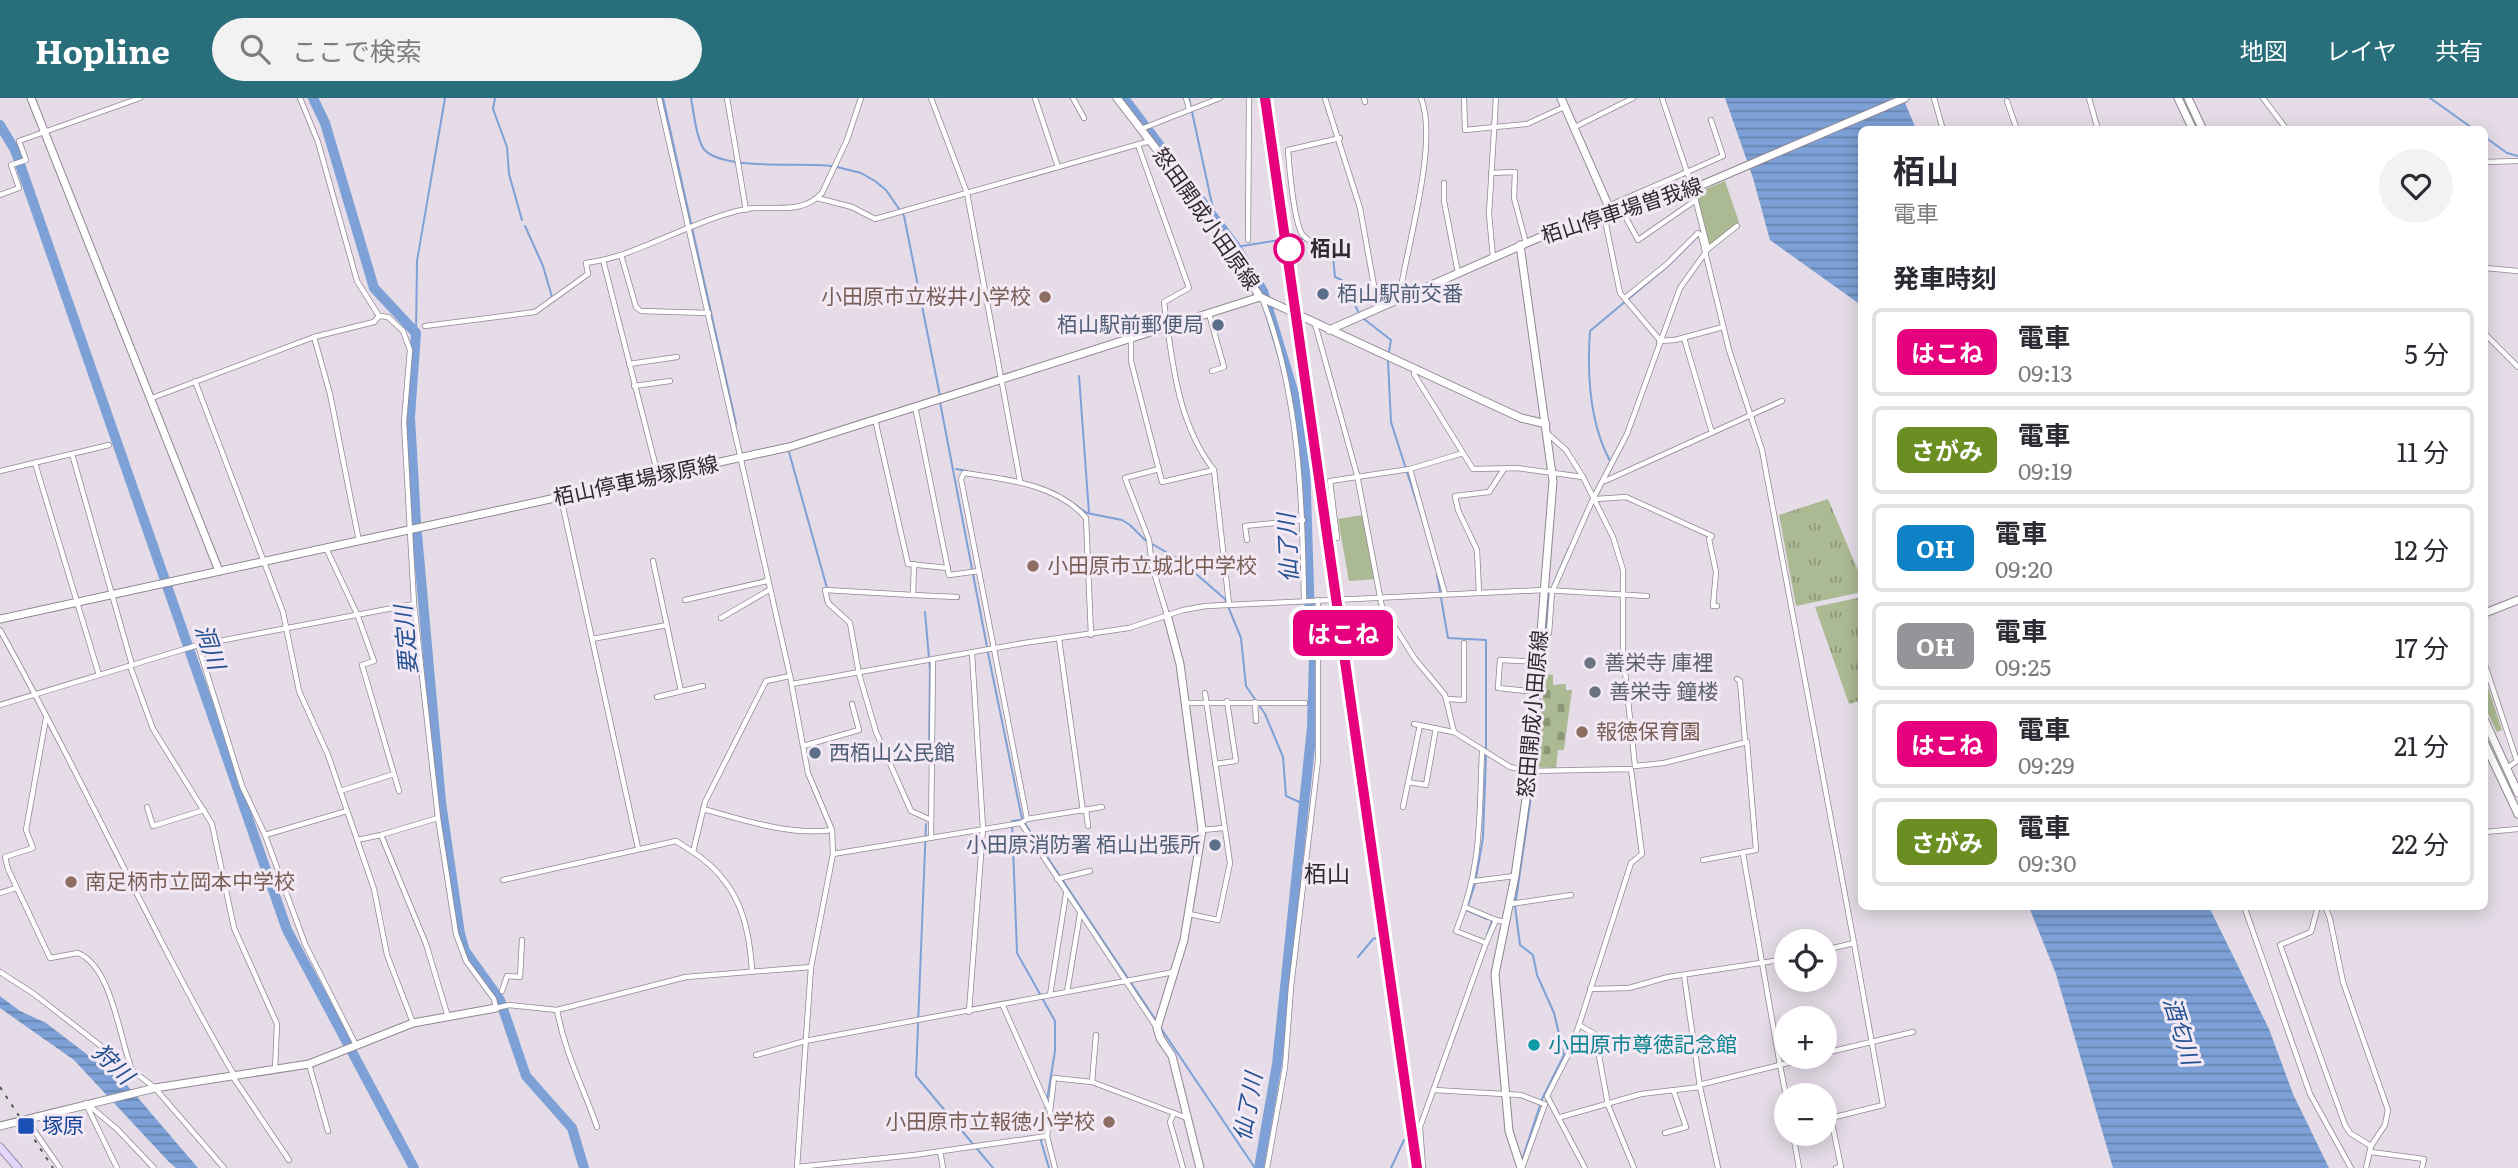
<!DOCTYPE html>
<html lang="ja">
<meta charset="utf-8">
<style>
:root{--surface:#fff;--page:#f2f2f3;--text:#2b2b33;--muted:#7c7c81;--line:#e1e1e2;--accent:#286f7b}
body{margin:0;font-family:Literata,"Noto Sans JP",serif;background:var(--page);color:var(--text);height:100vh;display:flex;flex-direction:column;font-size:26px;white-space:nowrap}
*{box-sizing:border-box;margin:0}
p{font-size:23px;color:var(--muted)}
.icon{flex:none;width:38px;height:38px;fill:none;stroke:currentColor;stroke-width:2;stroke-linecap:round;stroke-linejoin:round}
.map{position:relative;flex:1;overflow:hidden}
.details{position:absolute;left:1858px;top:28px;width:630px;height:784px;display:flex;flex-direction:column;background:var(--surface);border-radius:10px;box-shadow:0 4px 18px #0003}
.details>*{flex:none}
.badge{padding:0 14px;border-radius:10px;font-size:24px;line-height:46px}
.tools{position:absolute;left:1774px;top:831px;display:grid;gap:14px}
.tools a{display:grid;place-items:center;width:63px;height:63px;border-radius:50%;background:var(--surface);box-shadow:0 4px 18px #0003;font-size:35px}
.map>.badge{position:absolute;translate:-50% -50%;box-shadow:0 0 0 4px #fff}
h2{padding:0 35px;font-size:26px;line-height:63px}
.round{display:grid;place-items:center;flex:none;width:74px;height:74px;border-radius:37px;background:var(--page)}
.head{display:flex;align-items:center;justify-content:space-between;height:119px;padding:0 35px}
h1{font-size:33px;font-weight:700;line-height:52px}
ul{padding:0;list-style:none}
li{display:flex;align-items:center;gap:21px;height:88px;margin:0 14px 10px;padding:0 21px;border:4px solid var(--line);border-radius:10px}
li div{flex:1}
li b{display:block;font-size:26px}
li em{font-style:normal}
li .badge{min-width:77px;font-weight:700;text-align:center}
header{display:flex;align-items:center;gap:42px;box-sizing:border-box;height:98px;padding:0 35px;background:var(--accent);color:#fff}
header strong{font-size:33px}
nav{display:flex;gap:38px;margin-inline-start:auto;font-size:24px}
.search{width:490px;height:63px;background:var(--page);display:flex;align-items:center;gap:18px;box-sizing:border-box;padding:0 24px;border-radius:38px;color:var(--muted);font-size:26px}
.map>svg:first-child{display:block}
</style>
<header>
<strong>Hopline</strong>
<div class="search"><svg class="icon" aria-label="search" viewBox="0 0 24 24"><circle cx="10" cy="10" r="6"/><path d="M15 15l6 6"/></svg>ここで検索</div>
<nav><a>地図</a><a>レイヤ</a><a>共有</a></nav>
</header>
<div class="map">
<svg width="2518" height="1070" viewBox="0 0 2518 1070">
<defs>
<pattern id="grass-tufts" width="24" height="20" patternUnits="userSpaceOnUse" patternTransform="scale(1.75)"><rect width="24" height="20" fill="#acba94"/><path d="M3 7l-1-3M5 7V3M7 7l1-3M15 17l-1-3M17 17v-4M19 17l1-3" fill="none" stroke="#8c9779"/></pattern>
<pattern id="cemetery-stones" width="16" height="16" patternUnits="userSpaceOnUse" patternTransform="scale(1.75)"><rect width="16" height="16" fill="#acba94"/><path d="M2 7V4a2 2 0 0 1 4 0v3zM10 15v-3a2 2 0 0 1 4 0v3z" fill="#8c9779"/></pattern>
<pattern id="water-rules" width="6" height="5" patternUnits="userSpaceOnUse" patternTransform="scale(1.75)"><rect width="6" height="5" fill="#7da1d6"/><path d="M0 2.5h6" fill="none" stroke="#6783ae"/></pattern>
</defs>
<rect width="100%" height="100%" fill="#e5dce7"/>
<!-- grass -->
<g fill="url(#grass-tufts)">
<polygon points="1828,401 1862,482 1862,494 1796,508 1779,417"/>
<polygon points="1862,499 1862,602 1849,606 1815,509"/>
</g>
<!-- cemetery -->
<polygon fill="url(#cemetery-stones)" points="1545,576 1553,577 1553,587 1566,586 1566,592 1572,592 1564,652 1558,652 1556,670 1536,669"/>
<!-- park -->
<g fill="#acba94">
<polygon points="1725,83 1739,124 1710,148 1696,95"/>
<polygon points="1363,417 1376,481 1349,483 1338,421"/>
<polygon points="2485,580 2502,632 2497,634 2485,609"/>
</g>
<!-- water -->
<g fill="url(#water-rules)">
<polygon points="1725,0 1903,0 1916,31 1862,32 1862,216 1861,207 1770,142 1753,80"/>
<polygon points="2029,809 2209,809 2269,931 2293,996 2329,1070 2113,1070 2056,876"/>
<polygon points="0,898 20,913 46,925 127,987 198,1070 176,1070 169,1064 74,962 0,910"/>
</g>
<g fill="none" stroke-linecap="round" stroke-linejoin="round">
<!-- stream -->
<g stroke="#7da1d6" stroke-width="2">
<polyline points="495,0 493,11 507,49 509,76 522,122"/>
<polyline points="663,0 736,326"/>
<path d="M691 0C694 15 695 34 702 48 714 74 804 64 831 68"/>
<polyline points="1189,0 1215,120"/>
<polyline points="2430,0 2475,32"/>
<polyline points="2485,39 2507,55 2518,58"/>
<polyline points="837,69 861,75 875,83 886,92 904,118 940,298"/>
<polyline points="525,128 543,168 552,199"/>
<polyline points="1288,141 1304,141"/>
<polyline points="1236,149 1280,142"/>
<polyline points="1321,151 1333,158 1335,179 1342,182 1360,217"/>
<polyline points="1364,221 1391,242 1389,254"/>
<polyline points="416,235 417,163 445,0"/>
<polyline points="1388,263 1391,324 1423,424"/>
<polyline points="1079,278 1089,415"/>
<polyline points="940,304 987,549"/>
<polyline points="789,354 827,490"/>
<path d="M1610 363C1589 324 1587 276 1590 233L1669 167 1698 138"/>
<polyline points="956,371 967,373"/>
<polyline points="1004,379 1029,385"/>
<polyline points="1069,403 1087,415 1122,422 1130,427 1145,442 1180,462 1225,501 1241,540 1246,588 1265,616 1283,659 1286,698 1306,707"/>
<polyline points="1437,477 1448,540 1486,542 1486,652"/>
<polyline points="1553,487 1569,450"/>
<polyline points="925,514 930,572 929,656"/>
<polyline points="1546,531 1549,495"/>
<polyline points="988,555 1022,721 1155,921"/>
<polyline points="1021,722 1012,723 1017,855 1055,923 1055,953 1047,1002"/>
<polyline points="926,726 916,978 993,1070"/>
<polyline points="1476,780 1483,740 1486,657"/>
<polyline points="1516,802 1534,678 1545,537"/>
<polyline points="1468,807 1475,786"/>
<polyline points="1515,808 1520,847 1533,857 1537,877 1554,915 1564,957 1542,1001 1522,1062"/>
<polyline points="1466,812 1487,821"/>
<polyline points="1487,837 1492,823"/>
<polyline points="1358,859 1373,841 1381,839"/>
<polyline points="1160,929 1255,1070"/>
<polyline points="1046,1008 1041,1043 1049,1070"/>
<polyline points="1391,1070 1404,1042 1419,1039 1418,1030"/>
</g>
<!-- river -->
<g stroke="#7da1d6" stroke-width="10">
<polyline points="313,0 325,25 374,190 416,235 410,319 416,425 441,704 460,836 465,853 500,902 526,978 572,1030 584,1070"/>
<polyline points="1124,0 1236,149 1263,193 1294,296 1305,363 1310,521 1314,559 1312,629 1277,966 1259,1070"/>
<polyline points="0,27 15,52 287,832 414,1070"/>
</g>
<defs>
<g id="street">
<polyline points="300,0 318,44 357,183 379,218"/>
<polyline points="659,0 790,578 808,675 832,732 833,756 811,869 797,1069 914,1057 1047,1038 1054,980 1092,984 1187,1020"/>
<polyline points="727,0 746,112"/>
<polyline points="931,0 967,95 1020,383"/>
<polyline points="1035,0 1058,69"/>
<polyline points="1073,0 1084,20"/>
<polyline points="1186,0 1189,11"/>
<polyline points="1325,0 1360,110 1378,210"/>
<polyline points="1364,0 1365,4"/>
<polyline points="1464,0 1465,32 1527,26 1564,9"/>
<polyline points="1934,0 1943,32"/>
<polyline points="2089,0 2098,32"/>
<polyline points="2263,0 2287,32"/>
<polyline points="2007,3 2017,32"/>
<polyline points="1573,30 1633,0"/>
<polyline points="1141,31 1220,0"/>
<path d="M1138 47 1189 190 1164 204C1172 262 1177 325 1214 372L1229 506"/>
<polyline points="2485,64 2518,63"/>
<polyline points="1491,75 1515,74 1514,100 1526,145"/>
<polyline points="1444,85 1444,103 1458,175"/>
<polyline points="1692,86 1687,74 1723,58 1711,22"/>
<polyline points="1694,96 1708,151"/>
<polyline points="0,97 19,90 11,67 26,62 19,43 140,0"/>
<polyline points="817,100 852,109 875,121 1150,43"/>
<polyline points="1608,108 1687,74 1662,0"/>
<polyline points="1623,114 1638,142 1696,102"/>
<polyline points="1604,117 1620,195 1659,241"/>
<polyline points="1248,142 1249,0"/>
<path d="M1320 149C1314 145 1306 142 1302 136 1294 123 1289 68 1288 52L1340 40"/>
<polyline points="621,157 603,162 658,377"/>
<polyline points="1493,159 1489,116 1496,0"/>
<polyline points="2485,170 2518,173"/>
<path d="M1262 200C1300 297 1302 401 1304 502"/>
<polyline points="1625,200 1667,166 1698,135 1701,137 1729,252 1762,352 1854,845"/>
<path d="M1399 201C1406 151 1439 45 1421 0"/>
<path d="M709 215 641 213 636 209 621 157C657 145 721 112 755 110 779 109 804 115 822 95L847 42 861 0"/>
<polyline points="1209,216 1224,269 1212,273"/>
<polyline points="1315,226 1357,377 1382,509 1415,561 1445,597 1454,634 1510,669 1530,673 1631,671 1642,756 1631,765 1579,927 1595,936 1608,1007 1634,1070"/>
<polyline points="425,228 535,214 588,176 586,165 603,162"/>
<polyline points="2485,236 2518,269"/>
<polyline points="314,239 330,296 359,443"/>
<polyline points="1131,240 1131,263 1162,384 1214,372"/>
<polyline points="1684,240 1712,335"/>
<polyline points="1659,243 1675,242 1723,229"/>
<polyline points="629,266 677,259"/>
<polyline points="195,283 283,514 299,593 328,657 374,791 387,857 413,925"/>
<polyline points="634,288 670,283"/>
<polyline points="152,300 314,239 374,224 379,218"/>
<polyline points="915,308 949,477 979,473"/>
<polyline points="875,321 908,466 948,470"/>
<polyline points="1548,336 1566,352 1583,379"/>
<polyline points="1463,355 1473,371 1517,370 1583,379 1613,439 1623,472 1623,555 1635,668"/>
<polyline points="72,356 132,567"/>
<polyline points="35,365 99,577"/>
<polyline points="1159,371 1125,380 1149,442 1152,468 1167,517"/>
<polyline points="1410,371 1463,355 1414,276 1415,272"/>
<polyline points="0,373 109,347"/>
<polyline points="1605,383 1782,303"/>
<polyline points="561,400 638,750"/>
<polyline points="1596,401 1626,399 1712,438 1709,441 1716,474 1713,508 1717,508"/>
<polyline points="1337,440 1330,383 1410,371 1445,496"/>
<polyline points="1247,442 1245,428 1303,422"/>
<polyline points="326,450 357,516 374,563 362,567 399,693"/>
<polyline points="653,463 681,593"/>
<polyline points="914,466 913,497 957,499"/>
<polyline points="1479,495 1477,452 1458,412 1455,398 1489,394 1504,371"/>
<polyline points="913,497 825,492 828,505 850,525 859,576 876,634 911,713 931,722"/>
<polyline points="685,502 767,483"/>
<polyline points="414,506 438,720 456,836 466,863 494,901 496,910 509,907 557,912 686,879 811,869"/>
<polyline points="721,520 769,492"/>
<path d="M0 532C82 678 150 832 234 977"/>
<polyline points="1542,534 1549,535 1552,494 1592,403 1627,336 1680,190 1708,151 1737,128"/>
<polyline points="592,541 667,527"/>
<polyline points="1059,541 1083,713"/>
<polyline points="198,547 242,688 265,737 305,846 356,947"/>
<polyline points="2485,567 2517,663 2507,670"/>
<polyline points="130,568 153,631 212,726 234,830 277,926 275,972"/>
<polyline points="1737,581 1740,583 1745,643"/>
<polyline points="792,586 1024,545 1129,530 1183,512 1206,508 1544,492 1647,498"/>
<polyline points="1537,594 1498,590 1500,562 1539,564"/>
<polyline points="657,599 703,588"/>
<polyline points="1447,601 1464,602 1464,545"/>
<polyline points="1255,604 1256,623"/>
<polyline points="1185,605 1305,605"/>
<polyline points="0,607 198,547 414,506 404,324 410,252 403,233 388,219 379,218"/>
<path d="M46 620 26 732 33 750 5 759 8 771 50 860 78 855C112 869 119 939 132 972"/>
<polyline points="1414,626 1453,634"/>
<polyline points="803,648 859,632 852,606"/>
<path d="M1482 654C1479 723 1482 768 1456 833L1486 845"/>
<polyline points="1215,666 1236,663 1227,603"/>
<polyline points="1635,668 1664,665 1747,644 1756,752 1703,762"/>
<polyline points="1408,684 1426,687 1436,630"/>
<polyline points="340,693 394,676"/>
<polyline points="147,709 153,728 204,712"/>
<polyline points="1403,709 1420,627"/>
<path d="M703 711C744 722 790 738 832 732"/>
<polyline points="1086,712 1088,728"/>
<path d="M1027 721 961 381 964 375C1005 381 1057 386 1086 420L1091 537"/>
<polyline points="1021,725 1027,721 1102,709"/>
<polyline points="1202,732 1224,730"/>
<polyline points="2485,734 2518,731"/>
<polyline points="265,737 347,713"/>
<polyline points="381,737 438,720"/>
<polyline points="931,738 933,562"/>
<polyline points="357,742 381,737 426,846 448,919"/>
<polyline points="833,756 1021,725 1157,930"/>
<polyline points="1743,756 1780,967 1810,959"/>
<polyline points="1057,781 1090,773"/>
<polyline points="503,782 676,743 693,754"/>
<polyline points="1474,783 1515,778"/>
<polyline points="0,795 16,790"/>
<polyline points="1510,806 1571,797"/>
<polyline points="2244,808 2310,996 2351,1070"/>
<polyline points="2318,808 2311,834 2280,847 2345,1027 2350,1035 2371,1048"/>
<polyline points="2325,808 2330,821 2343,884 2388,1012 2385,1027 2371,1048 2366,1070"/>
<polyline points="1465,809 1496,822"/>
<polyline points="1189,816 1218,822 1230,765 1205,595"/>
<polyline points="1825,852 1854,845 1883,1007 1831,1020 1841,1069 1836,1070"/>
<path d="M752 873C749 822 737 783 693 754L705 704 766 583 790 578"/>
<polyline points="0,874 34,896 155,990 224,1070"/>
<polyline points="1684,877 1700,989 1718,1070"/>
<polyline points="1590,891 1629,890 1668,879 1787,861"/>
<polyline points="502,893 507,878 520,879 522,842"/>
<polyline points="1067,894 1080,816"/>
<polyline points="1050,897 1066,796"/>
<polyline points="1003,908 1049,1011"/>
<path d="M557 912C565 956 583 988 597 1029"/>
<polyline points="969,914 983,730 972,556"/>
<polyline points="1579,927 1569,955 1547,998 1585,1070"/>
<polyline points="1825,955 1913,934"/>
<polyline points="756,957 805,943 1174,874"/>
<polyline points="309,966 328,1033"/>
<polyline points="233,979 289,1062"/>
<polyline points="1092,984 1096,937"/>
<polyline points="1699,987 1780,967 1787,1003"/>
<polyline points="1434,992 1521,997 1544,1006"/>
<polyline points="86,1005 117,1031 154,1070"/>
<polyline points="86,1006 117,1070"/>
<polyline points="1174,1015 1170,1024 1183,1070"/>
<polyline points="1561,1019 1641,996 1700,989"/>
<polyline points="26,1021 60,1070"/>
<polyline points="1665,1035 1686,1029 1674,994"/>
<polyline points="1793,1036 1799,1070"/>
<polyline points="1047,1038 1055,1070"/>
<polyline points="940,1053 943,1070"/>
<polyline points="2371,1054 2424,1061 2422,1070"/>
<polyline points="1267,1070 1285,969 1291,889 1318,662 1318,502"/>
<polyline points="1423,1070 1420,1029 1486,845 1496,822 1505,824"/>
<polyline points="1522,1070 1545,1006"/>
</g>
<g id="secondary">
<polyline points="31,0 219,473"/>
<polyline points="1117,0 1214,126 1260,199 1521,320 1546,326"/>
<polyline points="1561,0 1612,116"/>
<polyline points="2178,0 2193,32"/>
<polyline points="2188,0 2203,32"/>
<polyline points="1520,147 1553,383 1530,673 1515,778 1495,876 1509,1033 1521,1070"/>
<polyline points="1329,232 1561,130 1590,120 1662,104 1905,0"/>
<polyline points="2485,515 2518,502"/>
<polyline points="1167,517 1180,566 1202,732 1184,842 1157,930 1160,940 1172,958 1200,1070"/>
<polyline points="0,521 789,349 1260,199"/>
<polyline points="2485,623 2518,695"/>
<polyline points="2485,646 2518,716"/>
<polyline points="0,1028 155,990 309,966 413,925 496,910"/>
</g>
<polyline id="primary" points="0,1049 18,1070"/>
</defs>
<!-- street casing -->
<use href="#street" stroke="#908792" stroke-width="6"/>
<!-- secondary casing -->
<use href="#secondary" stroke="#908792" stroke-width="9"/>
<!-- primary casing -->
<use href="#primary" stroke="#9788b1" stroke-width="9"/>
<!-- street -->
<use href="#street" stroke="#fff" stroke-width="4.5"/>
<!-- secondary -->
<use href="#secondary" stroke="#fff" stroke-width="7"/>
<!-- primary -->
<use href="#primary" stroke="#e3d6fa" stroke-width="7"/>
<!-- rail -->
<g stroke="#585459" stroke-width="2" stroke-dasharray="3.5 7" stroke-linecap="butt">
<polyline points="1265,0 1417,1070"/>
<polyline points="0,989 53,1070"/>
</g>
</g>
<g fill="none" stroke-linecap="round" stroke-linejoin="round">
<defs>
<polyline id="line" points="1265,0 1417,1070"/>
</defs>
<!-- line casing -->
<use href="#line" stroke="#fff" stroke-width="16"/>
<!-- line -->
<use href="#line" stroke="#e6007e" stroke-width="10"/>
</g>
<!-- markers -->
<circle fill="#fff" stroke="#e6007e" stroke-width="3.5" cx="1289" cy="151" r="14"/>
<g fill="#5c6f8a" stroke="#f3e9f5" stroke-width="2.5">
<circle cx="1323" cy="196" r="7"/>
<circle cx="1218" cy="227" r="7"/>
<circle cx="815" cy="655" r="7"/>
<circle cx="1215" cy="747" r="7"/>
</g>
<g fill="#8d6e63" stroke="#f3e9f5" stroke-width="2.5">
<circle cx="1045" cy="199" r="7"/>
<circle cx="1033" cy="468" r="7"/>
<circle cx="1582" cy="634" r="7"/>
<circle cx="71" cy="784" r="7"/>
<circle cx="1109" cy="1024" r="7"/>
</g>
<g fill="#6b7280" stroke="#f3e9f5" stroke-width="2.5">
<circle cx="1590" cy="565" r="7"/>
<circle cx="1595" cy="594" r="7"/>
</g>
<circle fill="#0f9aa8" stroke="#f3e9f5" stroke-width="2.5" cx="1534" cy="947" r="7"/>
<rect fill="#1a4fb4" stroke="#f3e9f5" stroke-width="2.5" x="17" y="1019" width="18" height="18" rx="3.5"/>
<g text-anchor="middle" stroke-width="6" stroke-linejoin="round" paint-order="stroke">
<!-- street labels -->
<g font-size="21" fill="#2e2b2f" stroke="#f3e9f5">
<text transform="translate(1622 113) rotate(-18)" y="7">栢山停車場曽我線</text>
<text transform="translate(1206 121) rotate(55)" y="7">怒田開成小田原線</text>
<text transform="translate(636 383) rotate(-12)" y="7">栢山停車場塚原線</text>
<text transform="translate(1533 616) rotate(-85)" y="7">怒田開成小田原線</text>
</g>
<!-- stop labels -->
<g font-size="21" font-weight="bold" fill="#2e2b2f" stroke="#f3e9f5" text-anchor="start">
<text x="1310" y="158">栢山</text>
</g>
<!-- service labels -->
<g font-size="21" fill="#4e5e75" stroke="#f3e9f5" text-anchor="start">
<text x="1337" y="203">栢山駅前交番</text>
<text x="1204" y="234" text-anchor="end">栢山駅前郵便局</text>
<text x="829" y="662">西栢山公民館</text>
<text x="1201" y="754" text-anchor="end">小田原消防署 栢山出張所</text>
</g>
<!-- education labels -->
<g font-size="21" fill="#785e54" stroke="#f3e9f5" text-anchor="start">
<text x="1031" y="206" text-anchor="end">小田原市立桜井小学校</text>
<text x="1047" y="475">小田原市立城北中学校</text>
<text x="1596" y="641">報徳保育園</text>
<text x="85" y="791">南足柄市立岡本中学校</text>
<text x="1095" y="1031" text-anchor="end">小田原市立報徳小学校</text>
</g>
<!-- worship labels -->
<g font-size="21" fill="#5b616d" stroke="#f3e9f5" text-anchor="start">
<text x="1604" y="572">善栄寺 庫裡</text>
<text x="1609" y="601">善栄寺 鐘楼</text>
</g>
<!-- culture labels -->
<g font-size="21" fill="#0d838f" stroke="#f3e9f5" text-anchor="start">
<text x="1548" y="954">小田原市尊徳記念館</text>
</g>
<!-- transit labels -->
<g font-size="21" fill="#164399" stroke="#f3e9f5" text-anchor="start">
<text x="42" y="1035">塚原</text>
</g>
<!-- water labels -->
<g font-size="23" font-style="italic" fill="#245192" stroke="#f3e9f5">
<text transform="translate(1288 450) rotate(-93)" y="8">仙了川</text>
<text transform="translate(406 542) rotate(-95)" y="8">要定川</text>
<text transform="translate(210 549) rotate(71)" y="8">洞川</text>
<text transform="translate(2181 933) rotate(73)" y="8">酒匂川</text>
<text transform="translate(113 966) rotate(44)" y="8">狩川</text>
<text transform="translate(1248 1009) rotate(-80)" y="8">仙了川</text>
</g>
<!-- neighbourhood labels -->
<g font-size="23" fill="#2e2b2f" stroke="#f3e9f5">
<text x="1327" y="784">栢山</text>
</g>
</g>
</svg>
<div class="tools">
<a><svg class="icon" aria-label="locate" viewBox="0 0 24 24"><circle cx="12" cy="12" r="6"/><path d="M12 2v4M12 18v4M2 12h4M18 12h4"/></svg></a>
<a>+</a>
<a>−</a>
</div>
<b class="badge" style="left:1343px;top:535px;background:#e6007e;color:#fff">はこね</b>
<section class="details">
<div class="head"><div><h1>栢山</h1><p>電車</p></div><a class="round"><svg class="icon" aria-label="heart" viewBox="0 0 24 24"><path d="M12 20l-8-8c-3-5 5-10 8-4 3-6 11-1 8 4z"/></svg></a></div>
<h2>発車時刻</h2>
<ul>
<li><span class="badge" style="background:#e6007e;color:#fff">はこね</span><div><b>電車</b><p>09:13</p></div><em>5 分</em></li>
<li><span class="badge" style="background:#6b8e23;color:#fff">さがみ</span><div><b>電車</b><p>09:19</p></div><em>11 分</em></li>
<li><span class="badge" style="background:#0d82c7;color:#fff">OH</span><div><b>電車</b><p>09:20</p></div><em>12 分</em></li>
<li><span class="badge" style="background:#939598;color:#fff">OH</span><div><b>電車</b><p>09:25</p></div><em>17 分</em></li>
<li><span class="badge" style="background:#e6007e;color:#fff">はこね</span><div><b>電車</b><p>09:29</p></div><em>21 分</em></li>
<li><span class="badge" style="background:#6b8e23;color:#fff">さがみ</span><div><b>電車</b><p>09:30</p></div><em>22 分</em></li>
</ul>
</section>
</div>
